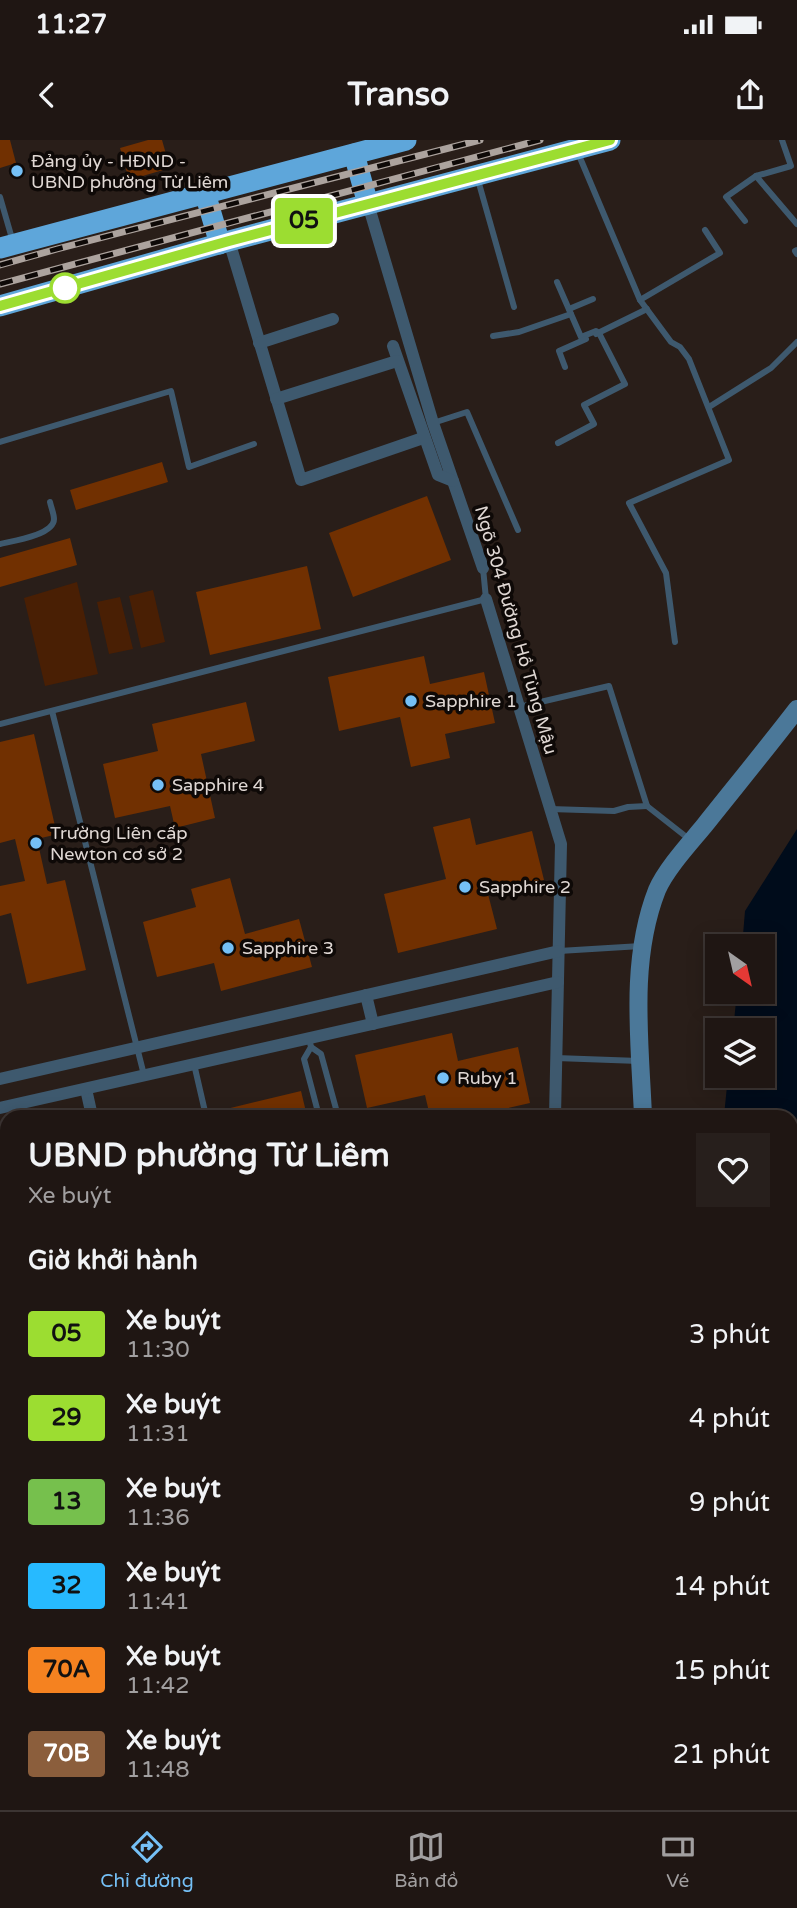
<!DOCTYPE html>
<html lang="vi">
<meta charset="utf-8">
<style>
:root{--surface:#1f1613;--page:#271f1c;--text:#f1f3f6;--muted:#a19fa0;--line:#3c3533;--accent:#75c0f6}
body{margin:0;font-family:"Varela Round",sans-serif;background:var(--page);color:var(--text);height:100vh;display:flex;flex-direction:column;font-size:26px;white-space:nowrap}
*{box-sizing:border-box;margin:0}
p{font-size:23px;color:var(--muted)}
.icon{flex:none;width:38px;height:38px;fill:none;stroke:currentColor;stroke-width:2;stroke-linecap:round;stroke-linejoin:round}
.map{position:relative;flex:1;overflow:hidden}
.details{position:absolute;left:0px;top:970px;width:798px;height:702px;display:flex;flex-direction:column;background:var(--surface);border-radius:21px 21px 0 0;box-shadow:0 4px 18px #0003,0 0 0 2px var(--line)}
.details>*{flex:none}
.badge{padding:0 14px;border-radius:5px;font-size:24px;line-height:46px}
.needle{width:46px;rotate:146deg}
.fabs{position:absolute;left:705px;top:794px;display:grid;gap:14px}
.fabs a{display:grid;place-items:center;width:70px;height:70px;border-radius:0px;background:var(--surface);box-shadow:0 4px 18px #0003,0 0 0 2px var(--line);font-size:35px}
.map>.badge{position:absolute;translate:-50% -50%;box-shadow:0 0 0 4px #fff}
h2{padding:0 28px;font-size:26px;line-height:63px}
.round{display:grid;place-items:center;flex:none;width:74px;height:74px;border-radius:0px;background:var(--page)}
.overview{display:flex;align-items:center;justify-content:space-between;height:119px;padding:0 28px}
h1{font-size:33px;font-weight:700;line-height:52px}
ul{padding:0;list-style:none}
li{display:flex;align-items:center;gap:21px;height:84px;padding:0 28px}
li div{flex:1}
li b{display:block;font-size:26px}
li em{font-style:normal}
li .badge{min-width:77px;font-weight:700;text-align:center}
.status{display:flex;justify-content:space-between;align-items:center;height:49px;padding:0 35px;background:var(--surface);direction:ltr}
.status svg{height:19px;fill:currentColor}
header{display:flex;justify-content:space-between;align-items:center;height:91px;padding:0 28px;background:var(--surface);font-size:32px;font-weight:700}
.menu{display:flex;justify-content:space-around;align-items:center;height:98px;border-top:2px solid var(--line);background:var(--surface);font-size:19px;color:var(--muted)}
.menu a{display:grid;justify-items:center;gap:4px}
.menu .current{color:var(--accent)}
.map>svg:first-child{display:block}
</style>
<div class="status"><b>11:27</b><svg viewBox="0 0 49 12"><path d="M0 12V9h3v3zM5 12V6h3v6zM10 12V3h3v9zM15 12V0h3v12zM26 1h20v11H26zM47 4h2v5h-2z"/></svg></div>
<header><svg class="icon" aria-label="back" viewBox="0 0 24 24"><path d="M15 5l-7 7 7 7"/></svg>Transo<svg class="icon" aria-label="share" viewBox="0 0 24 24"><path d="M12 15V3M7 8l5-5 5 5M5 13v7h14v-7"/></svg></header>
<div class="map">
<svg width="797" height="1670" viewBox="0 0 797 1670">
<rect width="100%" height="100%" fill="#291e19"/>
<!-- green -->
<g fill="#491f04">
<polygon points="77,442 98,534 45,546 24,458"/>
<polygon points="153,450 165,502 141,508 129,456"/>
<polygon points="120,457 133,509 109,514 97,462"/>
</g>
<!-- water -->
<polygon fill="#000c1b" points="797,689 797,975 793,1048 797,1128 797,1670 758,1670 758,1664 791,1664 791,976 724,976 728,936 763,936 763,891 733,891 737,852 763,852 763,807 742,807 745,771"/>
<!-- building -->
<g fill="#713001">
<polygon points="0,0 10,0 16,23 0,28"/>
<polygon points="148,0 162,0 170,28 129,40 120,8"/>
<polygon points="162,322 168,342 76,370 70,350"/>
<polygon points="427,356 451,420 353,457 329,393"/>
<polygon points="70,398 77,425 0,447 0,418"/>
<polygon points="307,426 321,489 210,515 196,452"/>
<polygon points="424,516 430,544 484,532 495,583 445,594 450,618 411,627 400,577 339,591 328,537"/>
<polygon points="246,562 255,601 201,614 215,678 175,688 170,666 115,678 103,624 158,611 152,584"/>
<polygon points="34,594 55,686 52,687 54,695 37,699 47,744 65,740 86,830 27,844 11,773 0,776 0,746 25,741 15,699 0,703 0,602"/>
<polygon points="470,678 476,705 532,691 544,740 488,754 497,789 398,813 384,754 446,739 433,687"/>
<polygon points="230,738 245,794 299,779 312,827 221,851 214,823 157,837 143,782 196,767 191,749"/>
<polygon points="452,893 458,921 518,907 530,963 474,976 430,976 425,955 367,968 355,915"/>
<polygon points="301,951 307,976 215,976 214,972"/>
</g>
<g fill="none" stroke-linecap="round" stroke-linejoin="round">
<!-- lane -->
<g stroke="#3e596e" stroke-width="6">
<polyline points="782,0 791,26 756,36 797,84"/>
<polyline points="578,13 640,160 671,202 680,207 689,219 729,320 629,363 666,433 675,502"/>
<polyline points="478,40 514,167"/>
<polyline points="0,57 13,102"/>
<polyline points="745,81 726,57 756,36"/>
<polyline points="797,110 795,111 797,114"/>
<polyline points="557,142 581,197 596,191 599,193 625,244 584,265 594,284 558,303"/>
<polyline points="640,160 720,113 705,90"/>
<polyline points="569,169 593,159"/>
<polyline points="596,194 647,169"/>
<polyline points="493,196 519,192 571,174"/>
<polyline points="565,227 559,211 586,199"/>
<polyline points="709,267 771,228 797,202"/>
<polyline points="433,283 467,272 518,390"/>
<polyline points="0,302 171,251 189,327 254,304"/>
<path d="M0 404C13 401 54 395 54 379 54 374 51 367 50 362"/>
<polyline points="519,567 609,546 647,666 689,699"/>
<polyline points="52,571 144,935"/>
<polyline points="0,584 486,459 483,428"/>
<polyline points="550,669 614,671 628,667 647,666"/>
<polyline points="559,811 641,806"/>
<polyline points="309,898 311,907 304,919 319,976"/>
<polyline points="311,907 321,914 338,976"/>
<polyline points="556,918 639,921"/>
<polyline points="194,924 206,976"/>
<polyline points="0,1219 7,1218"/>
<polyline points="0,1268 7,1267"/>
<polyline points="0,1377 7,1376"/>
<polyline points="0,1595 7,1621"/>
<polyline points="18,1664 20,1670"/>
<polyline points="105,1664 106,1670"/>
<polyline points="263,1664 264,1670"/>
<polyline points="162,1670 193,1664"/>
</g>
<!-- street -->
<g stroke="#3e596e" stroke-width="12">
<polyline points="368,64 433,283 483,428"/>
<polyline points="229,101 301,340 423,298"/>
<polyline points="259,203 333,179"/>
<polyline points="393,206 438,335 453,341"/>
<polyline points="276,259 397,221"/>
<polyline points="486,459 561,704 555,976"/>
<polyline points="366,855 373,884"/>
<polyline points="0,939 559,811"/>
<polyline points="86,949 92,976"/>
<polyline points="0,968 558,842"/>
<polyline points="350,1664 350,1670"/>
</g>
<!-- secondary -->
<g stroke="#4b7899" stroke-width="18">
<path d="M643 976C640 902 629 821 657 750 666 729 690 703 704 686 735 647 767 608 797 569"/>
<polyline points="671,1664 672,1670"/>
</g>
<!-- highway -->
<g stroke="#5ea6da" stroke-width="21">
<polyline points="354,14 368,64"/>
<polyline points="205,53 220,104"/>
<polyline points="0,108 406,0"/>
<polyline points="0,166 229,101 610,0"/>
</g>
<defs>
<g id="rail">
<polyline points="0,125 57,109 480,0"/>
<polyline points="0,144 540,0"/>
</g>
</defs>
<!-- rail casing -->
<use href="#rail" stroke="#aca39e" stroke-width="7"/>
<!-- rail -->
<use href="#rail" stroke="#0e0907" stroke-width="4.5" stroke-dasharray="13" stroke-linecap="butt"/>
</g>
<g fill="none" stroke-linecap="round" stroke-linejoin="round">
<defs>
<polyline id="line" points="0,166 229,101 610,0"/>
</defs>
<!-- line casing -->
<use href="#line" stroke="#fff" stroke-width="16"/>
<!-- line -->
<use href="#line" stroke="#9cdd31" stroke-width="10"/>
</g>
<!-- markers -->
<g fill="#75c0f6" stroke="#0e0907" stroke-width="2.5">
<circle cx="17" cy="31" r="7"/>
<circle cx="411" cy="561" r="7"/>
<circle cx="158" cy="645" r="7"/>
<circle cx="36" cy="703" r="7"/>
<circle cx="465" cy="747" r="7"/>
<circle cx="228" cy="808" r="7"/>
<circle cx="443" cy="938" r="7"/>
</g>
<circle fill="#fff" stroke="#9cdd31" stroke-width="3.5" cx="65" cy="148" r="14"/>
<g text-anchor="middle" stroke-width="7" stroke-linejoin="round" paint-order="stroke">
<!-- poi labels -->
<g font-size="18" fill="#e0d8d4" stroke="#0e0907" text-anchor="start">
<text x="31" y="27">Đảng ủy - HĐND -<tspan x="31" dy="21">UBND phường Từ Liêm</tspan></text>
<text x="425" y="567">Sapphire 1</text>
<text x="172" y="651">Sapphire 4</text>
<text x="50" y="699">Trường Liên cấp<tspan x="50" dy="21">Newton cơ sở 2</tspan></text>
<text x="479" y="753">Sapphire 2</text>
<text x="242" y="814">Sapphire 3</text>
<text x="457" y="944">Ruby 1</text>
</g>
<!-- street labels -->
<g font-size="18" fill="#e0d8d4" stroke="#0e0907">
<text transform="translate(516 490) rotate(74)" y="6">Ngõ 304 Đường Hồ Tùng Mậu</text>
</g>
</g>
</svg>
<div class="fabs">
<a><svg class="needle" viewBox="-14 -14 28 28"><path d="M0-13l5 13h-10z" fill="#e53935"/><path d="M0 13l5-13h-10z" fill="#a19fa0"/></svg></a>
<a><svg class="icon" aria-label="layers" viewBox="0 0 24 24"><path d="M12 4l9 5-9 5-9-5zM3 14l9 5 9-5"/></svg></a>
</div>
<b class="badge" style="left:304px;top:81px;background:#9cdd31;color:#111">05</b>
<section class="details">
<div class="overview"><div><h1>UBND phường Từ Liêm</h1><p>Xe buýt</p></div><a class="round"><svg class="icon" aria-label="heart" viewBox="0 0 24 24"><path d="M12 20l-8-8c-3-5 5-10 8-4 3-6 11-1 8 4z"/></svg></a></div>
<h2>Giờ khởi hành</h2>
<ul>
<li><span class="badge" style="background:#9cdd31;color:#111">05</span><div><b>Xe buýt</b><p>11:30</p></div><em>3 phút</em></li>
<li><span class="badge" style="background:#9cdd31;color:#111">29</span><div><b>Xe buýt</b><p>11:31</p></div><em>4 phút</em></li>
<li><span class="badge" style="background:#76c04d;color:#111">13</span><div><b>Xe buýt</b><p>11:36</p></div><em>9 phút</em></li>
<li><span class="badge" style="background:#27baff;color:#111">32</span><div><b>Xe buýt</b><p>11:41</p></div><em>14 phút</em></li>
<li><span class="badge" style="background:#f58220;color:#111">70A</span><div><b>Xe buýt</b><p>11:42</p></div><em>15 phút</em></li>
<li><span class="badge" style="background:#8b5e3c;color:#fff">70B</span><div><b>Xe buýt</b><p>11:48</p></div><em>21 phút</em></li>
</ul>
</section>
</div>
<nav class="menu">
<a class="current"><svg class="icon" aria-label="directions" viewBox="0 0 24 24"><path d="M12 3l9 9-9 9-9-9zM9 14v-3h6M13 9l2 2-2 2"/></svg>Chỉ đường</a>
<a><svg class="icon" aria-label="map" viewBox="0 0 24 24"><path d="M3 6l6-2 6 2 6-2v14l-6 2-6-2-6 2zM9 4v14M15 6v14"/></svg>Bản đồ</a>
<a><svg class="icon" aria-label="tickets" viewBox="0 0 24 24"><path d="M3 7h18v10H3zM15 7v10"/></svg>Vé</a>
</nav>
